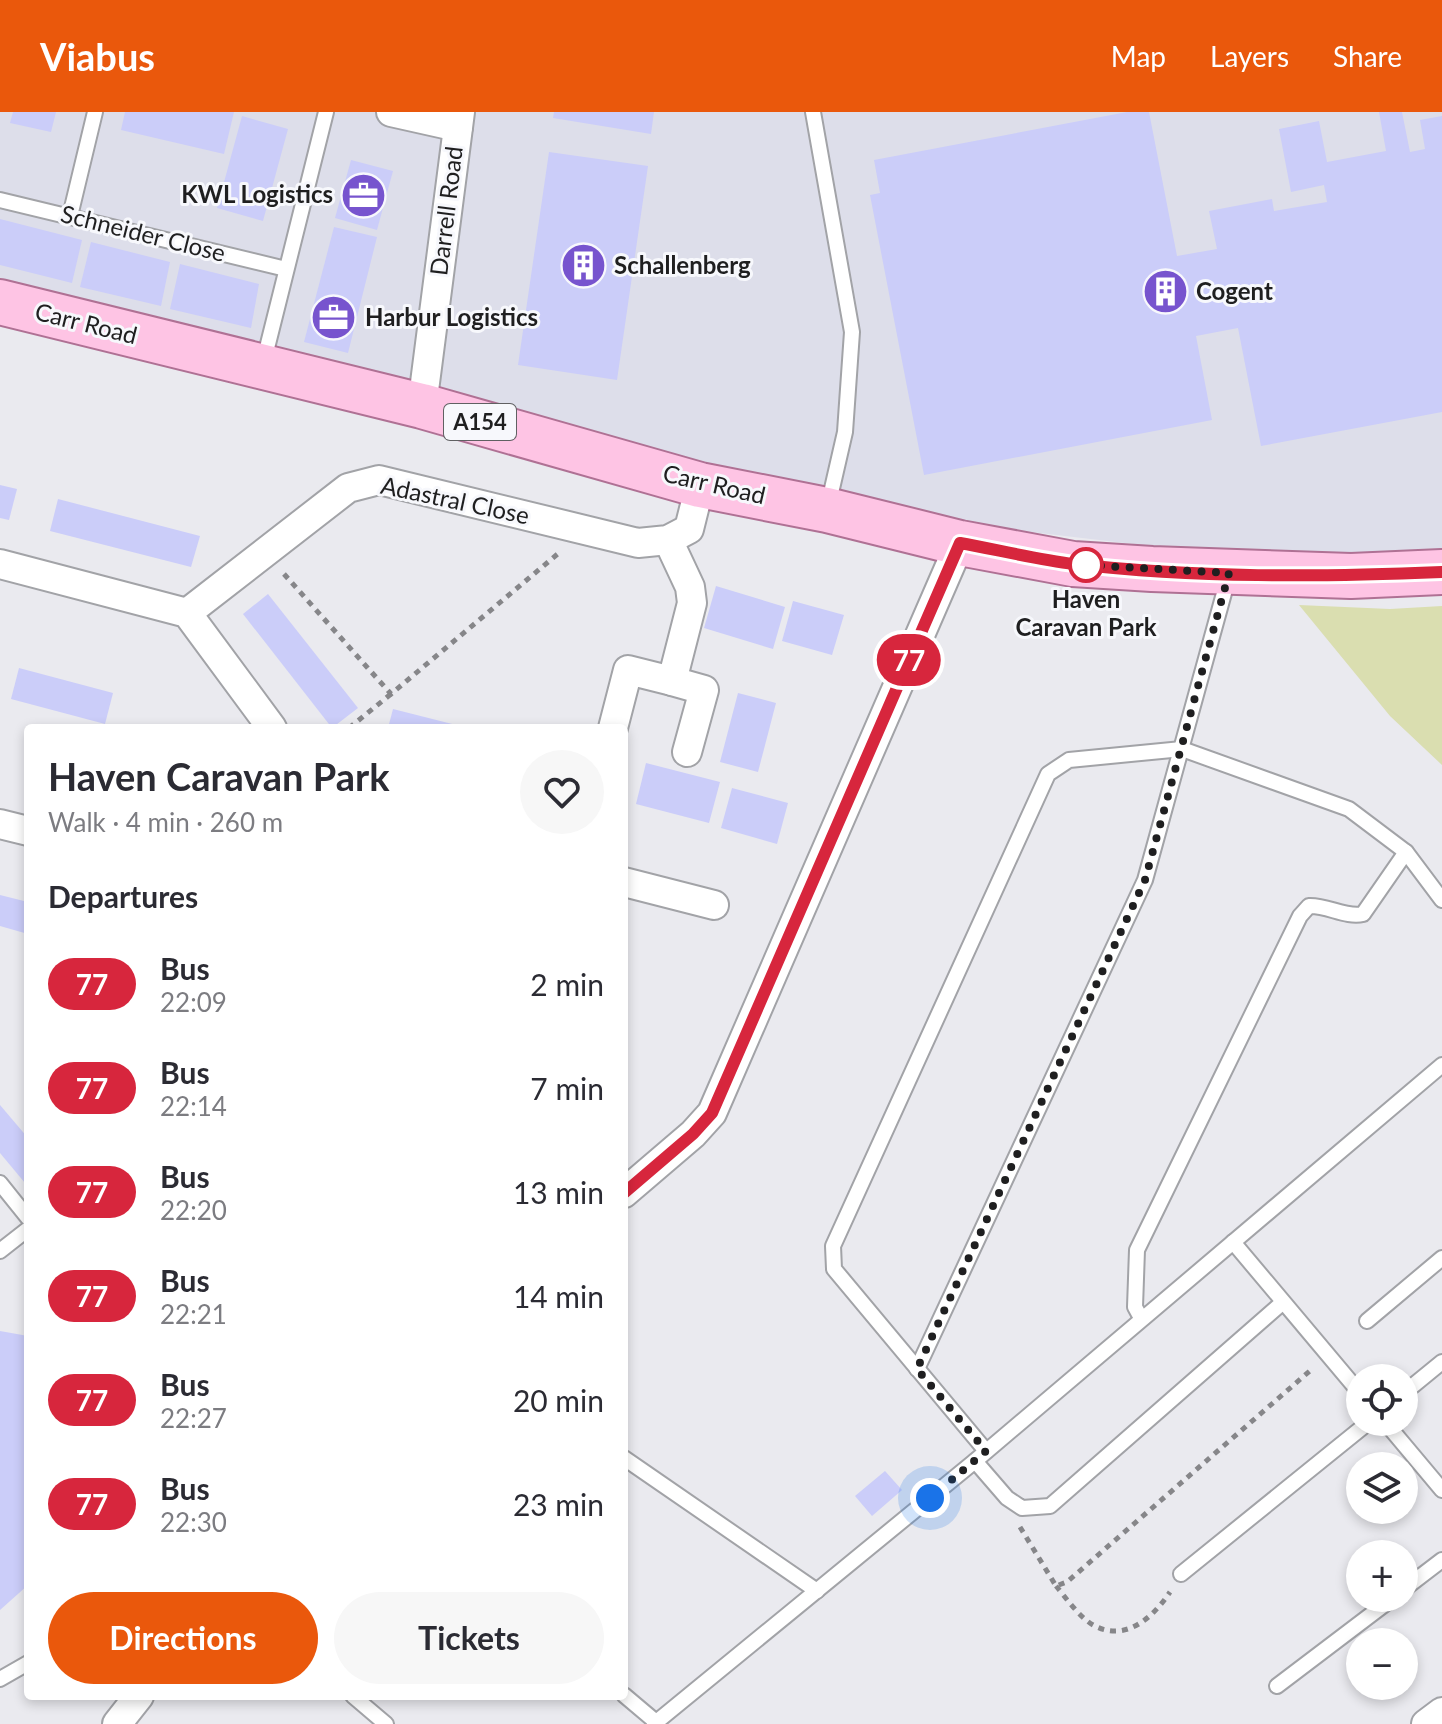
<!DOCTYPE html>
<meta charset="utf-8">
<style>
:root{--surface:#fff;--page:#f7f7f7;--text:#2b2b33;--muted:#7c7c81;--accent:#ea580c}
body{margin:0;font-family:Lato,sans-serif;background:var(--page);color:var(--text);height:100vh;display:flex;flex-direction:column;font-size:30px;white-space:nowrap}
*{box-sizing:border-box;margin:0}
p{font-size:26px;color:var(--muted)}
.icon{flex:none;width:44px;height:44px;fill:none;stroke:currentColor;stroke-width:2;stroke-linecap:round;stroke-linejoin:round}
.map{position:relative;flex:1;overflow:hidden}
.details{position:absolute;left:24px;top:612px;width:604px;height:976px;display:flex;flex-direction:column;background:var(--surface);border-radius:8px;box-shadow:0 4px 12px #0003}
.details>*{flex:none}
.badge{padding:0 16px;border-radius:26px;font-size:28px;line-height:52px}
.fabs{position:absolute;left:1346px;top:1252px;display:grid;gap:16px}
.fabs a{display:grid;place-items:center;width:72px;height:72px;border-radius:50%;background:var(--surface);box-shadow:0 4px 12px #0003;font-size:40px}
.you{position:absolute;width:40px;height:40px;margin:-20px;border:6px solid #fff;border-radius:50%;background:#1a73e8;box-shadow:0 0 0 12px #1a73e833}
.map>.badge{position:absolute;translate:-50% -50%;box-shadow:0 0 0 4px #fff}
h2{padding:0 24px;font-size:30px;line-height:72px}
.round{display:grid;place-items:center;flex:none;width:84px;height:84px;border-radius:42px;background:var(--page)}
.head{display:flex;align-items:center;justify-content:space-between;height:136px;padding:0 24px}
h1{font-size:38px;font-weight:700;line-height:60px}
.button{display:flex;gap:16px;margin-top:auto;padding:16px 24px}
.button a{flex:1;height:92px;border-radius:48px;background:var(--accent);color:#fff;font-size:32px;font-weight:700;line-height:92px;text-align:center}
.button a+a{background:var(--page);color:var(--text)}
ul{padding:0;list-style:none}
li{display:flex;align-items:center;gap:24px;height:104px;padding:0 24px}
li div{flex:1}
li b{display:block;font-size:30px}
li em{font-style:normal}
li .badge{min-width:88px;font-weight:700;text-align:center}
header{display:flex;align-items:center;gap:48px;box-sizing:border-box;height:112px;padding:0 40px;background:var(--accent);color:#fff}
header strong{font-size:38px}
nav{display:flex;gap:44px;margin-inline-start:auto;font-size:28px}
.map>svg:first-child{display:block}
</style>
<header>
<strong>Viabus</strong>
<nav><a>Map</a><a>Layers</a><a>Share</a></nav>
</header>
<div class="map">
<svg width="1442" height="1612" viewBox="0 0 1442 1612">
<rect width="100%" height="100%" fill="#eaeaef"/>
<!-- built -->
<polygon fill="#dddeea" points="0,0 1442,0 1442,440 1359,443 1159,435 980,414 700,373 0,190"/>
<!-- green -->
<polygon fill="#dadeb0" points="1299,493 1390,497 1442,494 1442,653 1390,604"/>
<!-- building -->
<g fill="#cbcdf9">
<polygon points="13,0 56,0 51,20 10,11"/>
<polygon points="125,0 234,0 224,42 121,18"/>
<polygon points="554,0 654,0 651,22 553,6"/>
<polygon points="1127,0 1149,0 1177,144 1217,137 1209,99 1272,87 1274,99 1327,90 1324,73 1291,80 1279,17 1319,9 1327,50 1386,39 1379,0 1402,0 1410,40 1425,37 1420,8 1442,4 1442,300 1261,334 1238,216 1196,224 1212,308 924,363 870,83 880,81 874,48"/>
<polygon points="242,4 288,17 263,109 217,96"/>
<polygon points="549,40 648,54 617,268 518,253"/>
<polygon points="351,48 393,59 377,118 335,106"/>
<polygon points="0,107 82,128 72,171 0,153"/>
<polygon points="334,115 377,125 348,241 304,230"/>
<polygon points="91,130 170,150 161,194 80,175"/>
<polygon points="180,152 259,172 251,216 170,197"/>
<polygon points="0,373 17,377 9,408 0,406"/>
<polygon points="58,387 200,424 191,455 50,419"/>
<polygon points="716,474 785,495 773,537 704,516"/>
<polygon points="268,482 358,596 332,616 243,502"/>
<polygon points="793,489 844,503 832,543 782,529"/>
<polygon points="19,556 113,581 105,612 11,587"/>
<polygon points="738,581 776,591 758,660 720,650"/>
<polygon points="393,597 464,615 464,616 388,616"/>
<polygon points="646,651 720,670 709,711 636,692"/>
<polygon points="732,676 788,691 777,732 721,716"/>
<polygon points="0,783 28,790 28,822 0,814"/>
<polygon points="0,993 28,1026 25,1071 0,1041"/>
<polygon points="0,1219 28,1224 28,1473 0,1498"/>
<polygon points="885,1359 902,1378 872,1404 855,1384"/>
</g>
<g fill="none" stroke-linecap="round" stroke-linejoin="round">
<defs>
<g id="lane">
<polyline points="813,0 852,220 845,320 828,394"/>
<polyline points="0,88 286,157"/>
<polyline points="70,104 95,0"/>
<polyline points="263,252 326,0"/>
<polyline points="0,1071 28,1106"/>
<polyline points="1233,1130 1360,1281"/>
<polyline points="0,1139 28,1117"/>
<path d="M1141 1206 1135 1195 1137 1138 1300 804 1309 794C1327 793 1346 806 1363 802L1406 740"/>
<polyline points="1367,1209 1442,1146"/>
<polyline points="917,1257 1145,768 1229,463"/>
<polyline points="1404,1281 1442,1250"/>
<polyline points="1385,1310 1442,1378"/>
<polyline points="986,1339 834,1157 833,1134 1048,662 1069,648 1182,637 1349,697 1406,740 1442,788"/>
<polyline points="624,1346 817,1479"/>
<polyline points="975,1349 1007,1386 1022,1396 1050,1394 1282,1191"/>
<polyline points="1181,1462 1369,1310"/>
<polyline points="1404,1477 1442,1448"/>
<polyline points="0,1567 28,1551"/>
<polyline points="1277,1574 1393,1486"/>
<polyline points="624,1583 656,1610"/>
<polyline points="353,1584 386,1612"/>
<polyline points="654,1612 975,1349 1442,953"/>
</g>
<g id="street">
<polyline points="391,0 458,15"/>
<polyline points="422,294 460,0"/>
<polyline points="668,428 690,475 692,491 672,569 704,578 687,640"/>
<polyline points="0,452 187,501 272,616"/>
<polyline points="187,501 348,376 379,368 638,431 668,428 689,417 700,373"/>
<polyline points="613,616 628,558 672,569"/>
<polyline points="0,712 28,719"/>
<polyline points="624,770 714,793"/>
<polyline points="624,1081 693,1022 712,1001 960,431"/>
<polyline points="117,1612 139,1584"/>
<polyline points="1426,1612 1442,1600"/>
</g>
<polyline id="primary" points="0,190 422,294 700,373 827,398 960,431 1073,452 1152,457 1351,464 1442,460"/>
</defs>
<!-- lane casing -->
<use href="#lane" stroke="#a2a3a7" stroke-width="18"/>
<!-- street casing -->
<use href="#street" stroke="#a2a3a7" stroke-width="32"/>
<!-- primary casing -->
<use href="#primary" stroke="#af7194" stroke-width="48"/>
<!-- path -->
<g stroke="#868689" stroke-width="5" stroke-dasharray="6 6" stroke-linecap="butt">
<polyline points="284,462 391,582 560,440"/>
<polyline points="349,616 391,582"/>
<polyline points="1020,1415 1056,1474 1067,1470 1312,1257"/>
<path d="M1056 1474C1067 1487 1081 1508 1097 1515 1128 1529 1154 1504 1170 1480"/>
</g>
<!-- lane -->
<use href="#lane" stroke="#fff" stroke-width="14"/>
<!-- street -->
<use href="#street" stroke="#fff" stroke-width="28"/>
<!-- primary -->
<use href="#primary" stroke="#fec4e4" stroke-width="44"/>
</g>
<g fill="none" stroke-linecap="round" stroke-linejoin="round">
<defs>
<path id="line" d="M624 1081 693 1022 712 1001 960 431C998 438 1036 447 1074 452 1196 466 1320 465 1442 460"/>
</defs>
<!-- line casing -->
<use href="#line" stroke="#fff" stroke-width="18"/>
<!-- line -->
<use href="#line" stroke="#d7263d" stroke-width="12"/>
<!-- walk -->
<polyline stroke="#1f1f20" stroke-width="8" stroke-dasharray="0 14.4" points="930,1386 986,1339 917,1257 1145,768 1229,461 1086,453"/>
</g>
<!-- icons -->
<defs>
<symbol id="office-disc" viewBox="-11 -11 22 22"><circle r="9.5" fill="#7754ce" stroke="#f7f8fc"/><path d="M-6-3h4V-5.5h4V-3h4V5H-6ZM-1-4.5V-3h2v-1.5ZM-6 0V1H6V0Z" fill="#fff"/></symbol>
<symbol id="building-disc" viewBox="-11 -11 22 22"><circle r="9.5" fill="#7754ce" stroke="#f7f8fc"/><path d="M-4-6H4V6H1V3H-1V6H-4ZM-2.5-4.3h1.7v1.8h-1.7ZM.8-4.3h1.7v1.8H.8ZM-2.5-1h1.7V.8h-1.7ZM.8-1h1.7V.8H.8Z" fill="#fff"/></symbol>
</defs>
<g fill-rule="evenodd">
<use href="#office-disc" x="338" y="58" width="51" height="51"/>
<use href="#building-disc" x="558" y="128" width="51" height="51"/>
<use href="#building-disc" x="1140" y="154" width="51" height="51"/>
<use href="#office-disc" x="308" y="180" width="51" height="51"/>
</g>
<!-- markers -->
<circle fill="#fff" stroke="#d7263d" stroke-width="4" cx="1086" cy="453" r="16"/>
<g text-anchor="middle" stroke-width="6" stroke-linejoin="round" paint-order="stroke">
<!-- shield labels -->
<rect fill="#f7f8fc" stroke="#606062" stroke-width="2" x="444" y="292" width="72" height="36" rx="6"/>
<g font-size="22" font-weight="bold" fill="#1f1f20">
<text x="480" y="318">A154</text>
</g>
<!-- poi labels -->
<g font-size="24" font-weight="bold" fill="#1f1f20" stroke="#f7f8fc" text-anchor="start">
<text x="333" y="91" text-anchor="end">KWL Logistics</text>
<text x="614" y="162">Schallenberg</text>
<text x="1196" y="188">Cogent</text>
<text x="365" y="214">Harbur Logistics</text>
</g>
<!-- street labels -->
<g font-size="24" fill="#1f1f20" stroke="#f7f8fc">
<text transform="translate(447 99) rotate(-83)" y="8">Darrell Road</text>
<text transform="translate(143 122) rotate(14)" y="8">Schneider Close</text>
<text transform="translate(86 212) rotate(14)" y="8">Carr Road</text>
<text transform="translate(714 373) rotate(13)" y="8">Carr Road</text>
<text transform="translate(455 389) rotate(12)" y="8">Adastral Close</text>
</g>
<!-- stop labels -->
<g font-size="24" font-weight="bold" fill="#1f1f20" stroke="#f7f8fc">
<text x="1086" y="496">Haven<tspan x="1086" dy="28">Caravan Park</tspan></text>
</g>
</g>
</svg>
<div class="fabs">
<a><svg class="icon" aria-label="locate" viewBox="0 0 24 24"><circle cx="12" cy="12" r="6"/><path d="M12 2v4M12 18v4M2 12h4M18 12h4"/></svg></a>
<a><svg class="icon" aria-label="layers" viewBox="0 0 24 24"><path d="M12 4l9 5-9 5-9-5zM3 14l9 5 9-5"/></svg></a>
<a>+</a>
<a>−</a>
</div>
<div class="you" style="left:930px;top:1386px"></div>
<b class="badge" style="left:909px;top:548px;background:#d7263d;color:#fff">77</b>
<section class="details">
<div class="head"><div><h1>Haven Caravan Park</h1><p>Walk · 4 min · 260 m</p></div><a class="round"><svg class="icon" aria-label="heart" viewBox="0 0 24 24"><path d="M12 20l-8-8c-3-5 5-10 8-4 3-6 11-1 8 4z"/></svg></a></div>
<h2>Departures</h2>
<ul>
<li><span class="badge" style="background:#d7263d;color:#fff">77</span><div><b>Bus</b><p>22:09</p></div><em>2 min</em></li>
<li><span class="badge" style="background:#d7263d;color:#fff">77</span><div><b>Bus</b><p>22:14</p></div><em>7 min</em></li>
<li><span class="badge" style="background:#d7263d;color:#fff">77</span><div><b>Bus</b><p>22:20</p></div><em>13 min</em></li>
<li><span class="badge" style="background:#d7263d;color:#fff">77</span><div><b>Bus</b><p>22:21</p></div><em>14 min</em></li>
<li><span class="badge" style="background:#d7263d;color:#fff">77</span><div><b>Bus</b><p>22:27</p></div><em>20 min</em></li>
<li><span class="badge" style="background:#d7263d;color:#fff">77</span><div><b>Bus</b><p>22:30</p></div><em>23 min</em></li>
</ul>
<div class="button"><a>Directions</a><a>Tickets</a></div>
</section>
</div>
